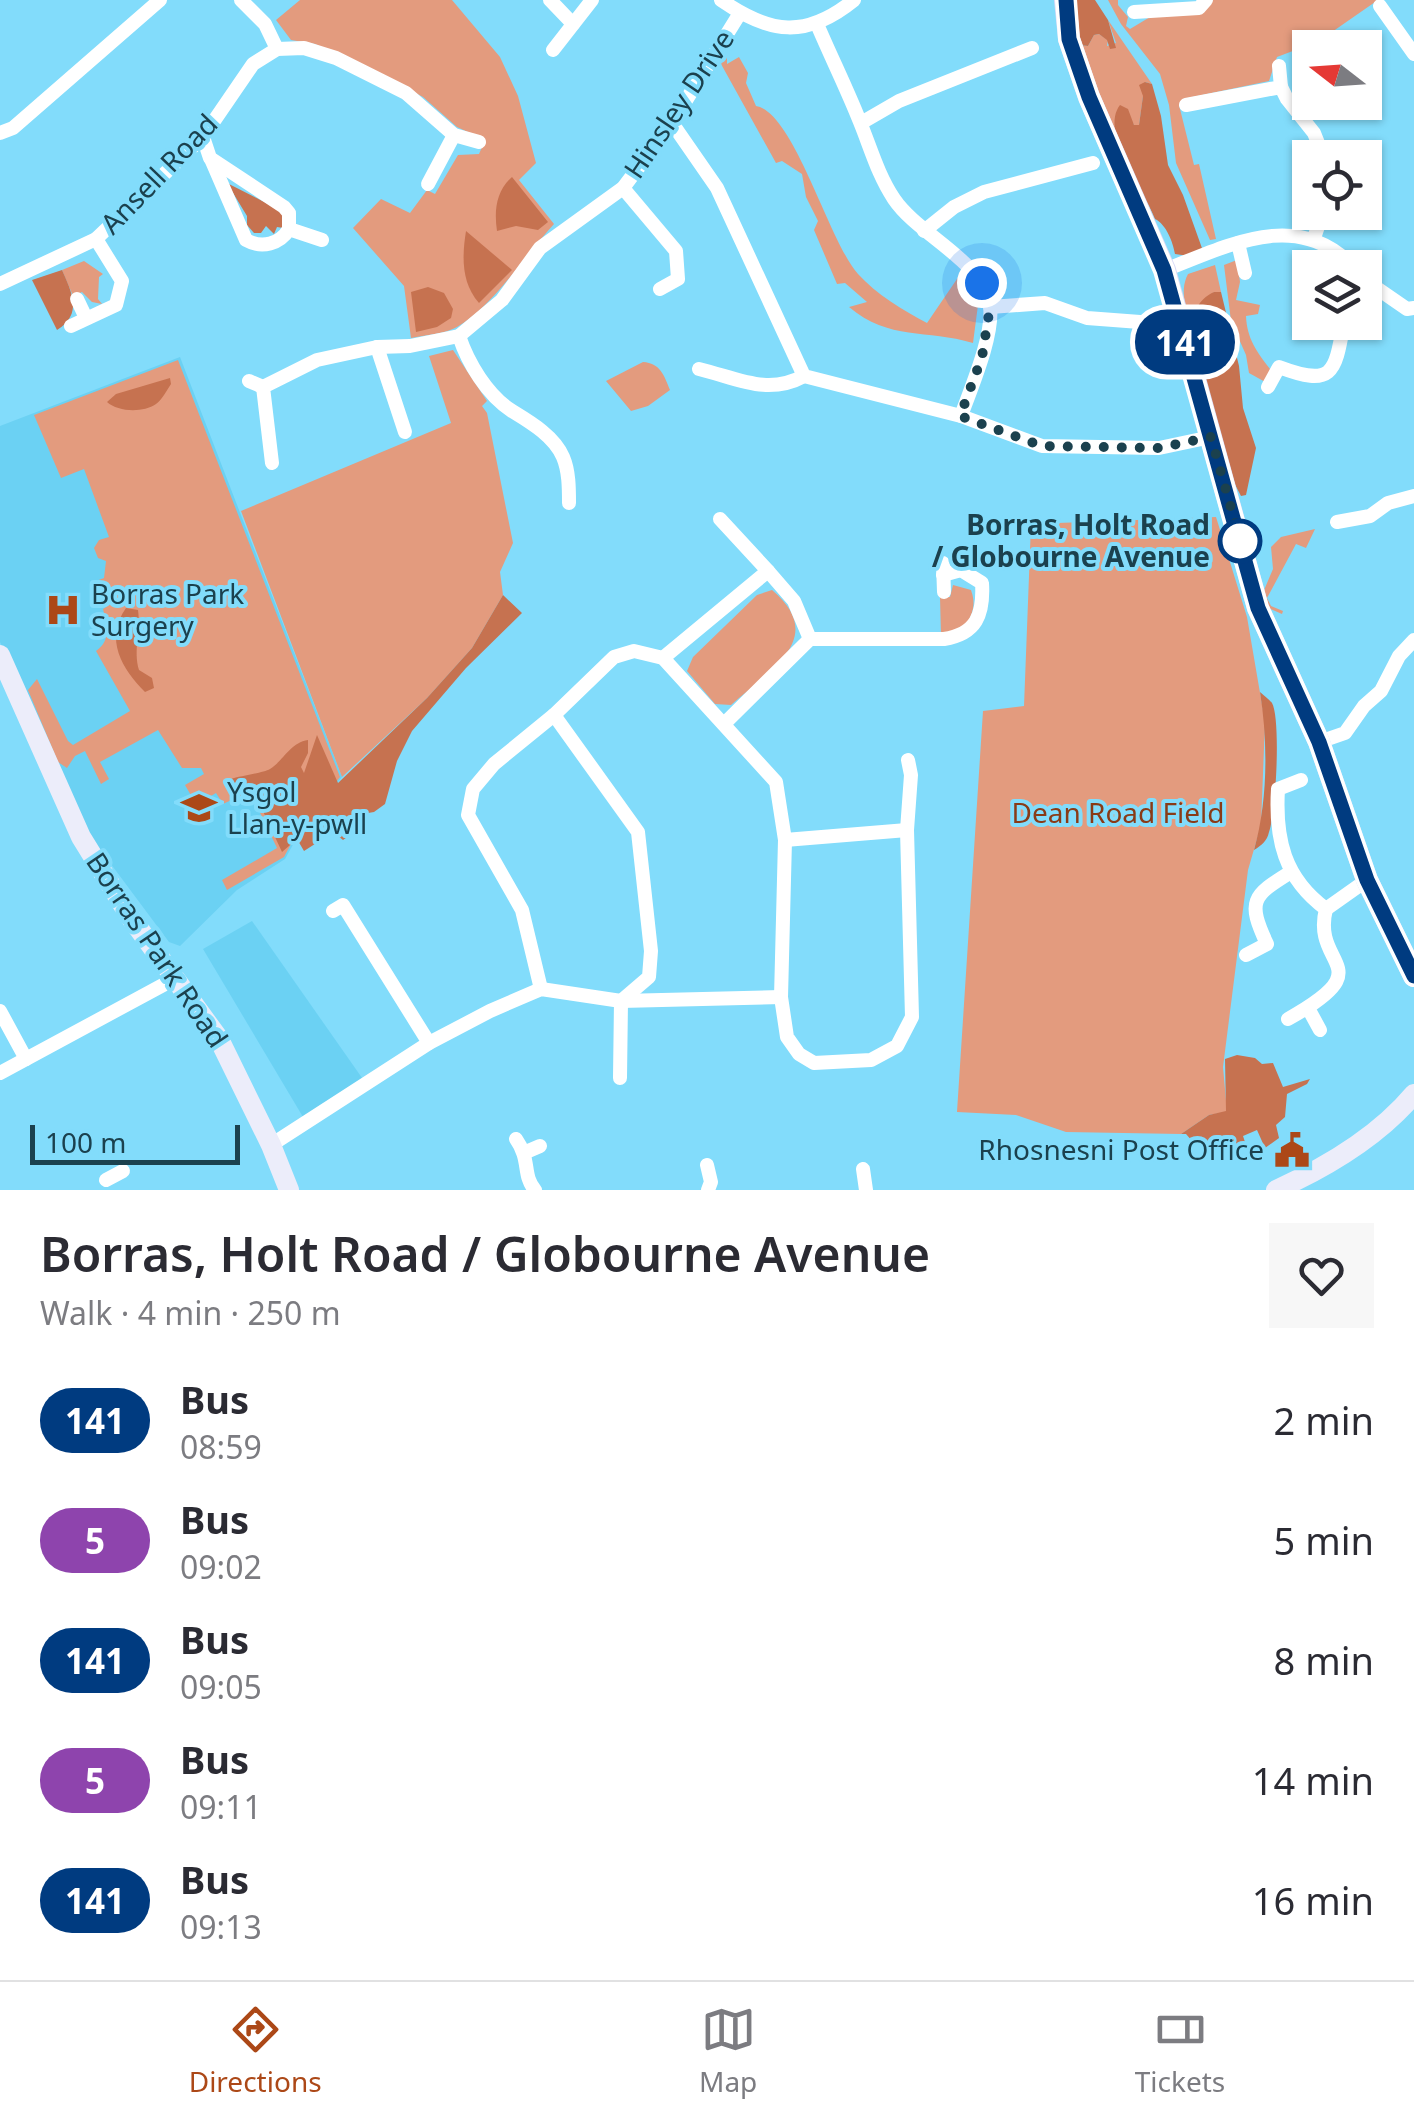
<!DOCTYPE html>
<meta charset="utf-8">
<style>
:root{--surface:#fff;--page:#f7f7f7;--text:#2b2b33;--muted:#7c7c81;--line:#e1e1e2;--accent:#ac4817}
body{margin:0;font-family:"Noto Sans",sans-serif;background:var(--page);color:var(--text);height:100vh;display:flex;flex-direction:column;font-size:38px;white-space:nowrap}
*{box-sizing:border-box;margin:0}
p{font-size:32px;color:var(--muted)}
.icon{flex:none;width:55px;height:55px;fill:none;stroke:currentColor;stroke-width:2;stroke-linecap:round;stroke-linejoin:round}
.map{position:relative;height:1190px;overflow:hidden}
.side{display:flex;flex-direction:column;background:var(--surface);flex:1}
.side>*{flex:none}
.badge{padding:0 20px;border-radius:32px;font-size:35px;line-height:65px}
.needle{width:65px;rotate:287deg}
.tools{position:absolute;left:1292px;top:30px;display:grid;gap:20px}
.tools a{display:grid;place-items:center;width:90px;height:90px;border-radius:0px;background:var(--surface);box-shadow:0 2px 8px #0004;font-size:50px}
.scale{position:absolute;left:30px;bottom:25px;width:210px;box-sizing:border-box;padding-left:10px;border:5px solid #1b414e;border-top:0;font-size:28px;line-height:35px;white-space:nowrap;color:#1b414e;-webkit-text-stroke:8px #82dcfb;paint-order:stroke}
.you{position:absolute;width:50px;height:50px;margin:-25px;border:8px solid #fff;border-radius:50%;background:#1a73e8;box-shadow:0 0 0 15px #1a73e833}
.map>.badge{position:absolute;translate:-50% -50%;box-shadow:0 0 0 5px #fff}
.round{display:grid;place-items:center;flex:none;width:105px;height:105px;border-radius:0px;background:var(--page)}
.headline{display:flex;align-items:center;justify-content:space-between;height:170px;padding:0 40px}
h1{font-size:48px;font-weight:600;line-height:75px}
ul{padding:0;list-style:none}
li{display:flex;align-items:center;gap:30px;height:120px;padding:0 40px}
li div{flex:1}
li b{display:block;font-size:38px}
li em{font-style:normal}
li .badge{min-width:110px;font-weight:700;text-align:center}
.tab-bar{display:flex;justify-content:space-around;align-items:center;height:140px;border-top:2px solid var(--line);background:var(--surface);font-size:28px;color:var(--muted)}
.tab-bar a{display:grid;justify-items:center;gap:5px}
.tab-bar .current{color:var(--accent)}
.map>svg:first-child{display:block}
</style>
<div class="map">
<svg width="1414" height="1190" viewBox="0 0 1414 1190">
<rect width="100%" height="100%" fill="#82dcfb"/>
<!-- built -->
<g fill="#6bd1f3">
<polygon points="180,357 342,777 300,832 285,859 237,890 180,946 169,942 93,840 0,642 0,426"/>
<polygon points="252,921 367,1085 306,1122 203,949"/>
</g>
<!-- green -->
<g fill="#e39b7e">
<path d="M300 0H452L500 57 518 96 536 163 519 180 554 224C526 254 492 308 457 327 445 334 425 335 411 338L404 286 353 228 381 199 410 213 427 190 435 194 458 155 479 154 485 140 457 127 423 97 393 81 315 44 291 40 276 20Z"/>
<polygon points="1108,0 1118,0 1118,5 1128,17 1126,26 1130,29 1150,17 1208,6 1213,0 1378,0 1319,41 1277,57 1269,81 1183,99 1179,105 1194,165 1199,164 1216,239 1210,240 1176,163 1169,105 1160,74 1121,24"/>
<polygon points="1108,20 1152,84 1145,82 1139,125 1134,125 1129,117 1114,134 1079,45 1088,46 1094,35 1099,34 1108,40 1107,46 1116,43"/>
<path d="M727 57V64L739 57 748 73 746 83 756 106C794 112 829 242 858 274 876 294 904 311 927 323L959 276 978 305 973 343C927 329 889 341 849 307L867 302 845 283 837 284 814 230 818 221 806 197 802 174 782 161 776 163 721 64Z"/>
<path d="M1237 260 1240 282 1236 300 1260 305 1258 314 1246 316C1247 339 1257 352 1270 369L1267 383 1249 373 1246 355 1231 321 1224 265Z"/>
<polygon points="84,261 103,274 99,277 98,299 102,304 92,302 82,292 73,296 62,270"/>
<path d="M1215 265 1221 292H1214L1193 321 1194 331C1188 312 1178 293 1188 274Z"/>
<polygon points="453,350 487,401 482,406 487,413 513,543 500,572 503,595 472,648 427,698 342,777 241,511 451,423 429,356"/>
<path d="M178 360 340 777 298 831 284 857 227 890 222 880 277 848 252 796 246 793 223 804 216 793 204 800 210 812 203 816 185 785 204 774 201 768H182L158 730 100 762 109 779 101 784 85 751 75 756 67 768 58 762 28 690 37 679 68 741 73 745 130 711 96 651C111 641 107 626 103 609L112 603C109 592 99 592 96 581L104 578 106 561 98 558 94 548 99 540 109 537 84 469 61 478 34 415Z"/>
<path d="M643 362C660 363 664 375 670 390L648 406 631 411 606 381Z"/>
<polygon points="1216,517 1247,617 1265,722 1261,825 1248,870 1223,1067 1227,1112 1209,1115 1181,1134 1066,1132 1016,1115 957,1112 983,711 1024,706 1031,524"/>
<polygon points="1315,529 1306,548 1296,544 1267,598 1271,606 1283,611 1282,614 1268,608 1262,595 1273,569 1271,547 1281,537"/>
<path d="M953 585 971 590C976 604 973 612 967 625L941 636 940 597H950Z"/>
<path d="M772 590C829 638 769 671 731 705L715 704 687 671 693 657 757 595Z"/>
</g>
<!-- forest -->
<g fill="#c67250">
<polygon points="1072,0 1095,0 1108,20 1116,48 1110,49 1107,40 1099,34 1094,35 1088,46 1079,45"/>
<path d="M1145 82 1152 84 1161 116 1168 165 1183 195 1203 251 1189 256 1175 254C1173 242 1166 224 1155 219 1144 189 1099 132 1120 105L1128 109 1134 125H1139L1143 96 1139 85Z"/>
<path d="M512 177 548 222 538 230 516 226 497 231C494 211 496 191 512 177Z"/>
<polygon points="227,183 282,211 285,218 283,228 277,227 274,234 266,226 261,233 254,233 247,225 247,216"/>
<path d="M466 231 512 270 479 303C461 283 462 256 466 231Z"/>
<path d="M62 270C72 293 83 314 57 330L32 280Z"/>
<polygon points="428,287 444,293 453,309 451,318 437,327 416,332 411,292"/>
<path d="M1214 292H1221L1239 366 1243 408 1256 448 1246 495 1241 496 1227 469 1194 331C1193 313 1197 300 1214 292Z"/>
<path d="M170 378 171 384C167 390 161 401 156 404 143 413 118 412 107 402L116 394Z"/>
<path d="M503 595 522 613 466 668 412 731 397 761 385 804 374 812 362 814 357 830 343 840 338 836 339 818 318 842 304 851 297 839 282 852 255 794 248 790 235 796 229 790 231 779C240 776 263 773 270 769 284 760 290 743 308 740V753L301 767 304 773 317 735 338 783 427 698 472 648Z"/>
<path d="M126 608 138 610C141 631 133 650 139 670L152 678 154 688 145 692C122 669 104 639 126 608Z"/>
<path d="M1260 692C1264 696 1269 699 1272 703 1281 719 1276 813 1269 832 1267 841 1262 845 1254 850 1268 801 1268 742 1260 692Z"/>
<polygon points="1237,1055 1255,1058 1262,1064 1273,1063 1283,1087 1310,1079 1307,1084 1287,1094 1285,1117 1276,1125 1279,1138 1265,1148 1257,1130 1243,1136 1245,1142 1237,1145 1221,1138 1202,1145 1193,1142 1186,1134 1181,1134 1209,1115 1226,1111 1225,1059"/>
</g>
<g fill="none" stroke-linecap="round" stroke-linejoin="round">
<!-- street -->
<g stroke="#fff" stroke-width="14">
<polyline points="241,0 265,24 277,49"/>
<polyline points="550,0 573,24"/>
<path d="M721 0C770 34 806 39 854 0"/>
<polyline points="1380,6 1414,54"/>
<polyline points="1134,12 1199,8 1206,0"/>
<path d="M817 24C831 57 847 89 860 122 871 149 878 175 894 199 919 236 984 261 990 306 994 335 971 388 961 416"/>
<polyline points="553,50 592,0"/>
<polyline points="1281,87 1287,99 1314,133 1324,158"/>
<polyline points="1186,105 1281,87 1279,66"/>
<polyline points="672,123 717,188 804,376 961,416 1042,446 1159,448 1211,437"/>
<polyline points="861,123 899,101 1032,48"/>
<polyline points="0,133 13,128 160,0"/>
<polyline points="203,137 210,158 284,207 289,213 289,229 322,240"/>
<path d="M211 159 246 240C262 249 280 244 289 229"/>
<polyline points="428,184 454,135"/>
<polyline points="623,188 676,251 678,279 660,289"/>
<polyline points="924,231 954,207 984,192 1093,163"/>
<polyline points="1314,238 1323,212"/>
<polyline points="1238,243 1245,273"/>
<path d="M1165 270C1227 246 1299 207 1354 268"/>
<polyline points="1365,280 1407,309 1414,308"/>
<polyline points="0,284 96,239 203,137 253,64 277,49 304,48 336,58 406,93 454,135 479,142"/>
<polyline points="77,299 86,318"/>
<polyline points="990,307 1045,303 1087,318 1140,322"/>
<polyline points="71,326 116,305 122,281 96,239"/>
<path d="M459 336C468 363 487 395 512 411 530 422 554 436 563 457 569 471 569 488 569 503"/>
<polyline points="377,347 405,432"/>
<path d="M699 369C737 378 767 396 804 376"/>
<polyline points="249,381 263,387"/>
<path d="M1268 387 1279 367C1334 388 1335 372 1344 322"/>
<polyline points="272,463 263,387 317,360 377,347 410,346 459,336 502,300 540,248 623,188 672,123 740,13"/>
<polyline points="1337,522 1370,516 1388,503 1414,496"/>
<polyline points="943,563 944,592"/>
<path d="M768 571 794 601 810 639H944C976 634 984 615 982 583L961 570 943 575"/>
<polyline points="663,658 768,571 720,519"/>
<polyline points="554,715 638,832 651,951 649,977 621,1001 620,1078"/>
<polyline points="725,723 810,639"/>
<polyline points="1319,742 1345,733 1364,706 1381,691 1399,656 1414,640"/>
<polyline points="785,840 907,830"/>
<polyline points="1326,909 1367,880"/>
<polyline points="333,911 343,905 429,1043"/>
<path d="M1246 955 1267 944C1247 901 1252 896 1291 872"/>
<polyline points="541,989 522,910 468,815 473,789 494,764 554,715 614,657 634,651 663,658 776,782 785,840 781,997 787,1037 799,1054 814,1063 871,1060 897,1046 912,1017 907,830 911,775 908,760"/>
<polyline points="1308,1008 1320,1030"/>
<polyline points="0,1011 26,1059"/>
<path d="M1288 1019C1384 965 1311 968 1326 909 1284 878 1275 839 1278 789L1301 780"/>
<polyline points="0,1073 176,978"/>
<path d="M516 1139C531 1160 522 1175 535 1190"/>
<polyline points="271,1145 429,1043 490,1011 541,989 621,1001 781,997"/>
<polyline points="526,1152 540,1146"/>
<polyline points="707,1165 711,1182 708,1190"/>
<polyline points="863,1169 866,1190"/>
<polyline points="106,1180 123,1171"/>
</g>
<!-- secondary -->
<g stroke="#ecedfa" stroke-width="20">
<polyline points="0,655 81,837 131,918 219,1039 271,1145 289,1190"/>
<path d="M1276 1190C1327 1167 1378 1137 1414 1094"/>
</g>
<!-- primary -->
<polyline stroke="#d9daf6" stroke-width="22" points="1065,0 1069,39 1089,97 1165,270 1258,608 1319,742 1367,880 1414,976"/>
</g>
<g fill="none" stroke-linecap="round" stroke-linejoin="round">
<defs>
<polyline id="line" points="1066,0 1069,39 1089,97 1164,270 1258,608 1319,742 1367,880 1414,976"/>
</defs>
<!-- line casing -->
<use href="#line" stroke="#fff" stroke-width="22"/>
<!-- line -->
<use href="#line" stroke="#003b80" stroke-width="15"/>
<!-- walk -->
<polyline stroke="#1b414e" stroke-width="10" stroke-dasharray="0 18" points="982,283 990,307 982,357 960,416 1042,446 1158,448 1211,437 1242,547 1240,541"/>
</g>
<!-- icons -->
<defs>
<symbol id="hospital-bare" viewBox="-9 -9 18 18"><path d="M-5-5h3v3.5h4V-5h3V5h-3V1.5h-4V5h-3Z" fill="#ac4817" stroke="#82dcfb" stroke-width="2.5" paint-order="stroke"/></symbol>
<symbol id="school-bare" viewBox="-9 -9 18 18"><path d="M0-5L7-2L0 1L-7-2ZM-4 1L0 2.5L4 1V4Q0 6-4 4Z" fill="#ac4817" stroke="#82dcfb" stroke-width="2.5" paint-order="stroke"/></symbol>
<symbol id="civic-bare" viewBox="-9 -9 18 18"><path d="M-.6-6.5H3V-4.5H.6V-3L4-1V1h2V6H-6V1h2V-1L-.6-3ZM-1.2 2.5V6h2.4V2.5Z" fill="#ac4817" stroke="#82dcfb" stroke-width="2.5" paint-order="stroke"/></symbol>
</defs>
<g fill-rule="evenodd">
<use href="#hospital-bare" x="38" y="585" width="50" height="50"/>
<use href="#school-bare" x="174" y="783" width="50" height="50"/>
<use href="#civic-bare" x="1267" y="1125" width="50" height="50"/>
</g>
<!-- markers -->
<circle fill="#fff" stroke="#003b80" stroke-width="5" cx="1240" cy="541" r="20"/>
<g text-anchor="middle" stroke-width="8" stroke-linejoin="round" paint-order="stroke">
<!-- street labels -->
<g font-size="28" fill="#1b414e" stroke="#82dcfb">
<text transform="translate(679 104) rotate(-56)" y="10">Hinsley Drive</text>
<text transform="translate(159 174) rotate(-46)" y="10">Ansell Road</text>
<text transform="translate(157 950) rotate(56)" y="10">Borras Park Road</text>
</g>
<!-- stop labels -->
<g font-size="28" font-weight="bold" fill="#1b414e" stroke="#82dcfb" text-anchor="end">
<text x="1210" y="535">Borras, Holt Road<tspan x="1210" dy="32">/ Globourne Avenue</tspan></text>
</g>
<!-- poi labels -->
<g font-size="28" fill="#1b414e" stroke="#82dcfb" text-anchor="start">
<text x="91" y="604">Borras Park<tspan x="91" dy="32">Surgery</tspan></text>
<text x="227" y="802">Ysgol<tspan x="227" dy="32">Llan-y-pwll</tspan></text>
<text x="1264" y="1160" text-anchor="end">Rhosnesni Post Office</text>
</g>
<!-- park labels -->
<g font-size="28" fill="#893b17" stroke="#82dcfb">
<text x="1118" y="823">Dean Road Field</text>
</g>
</g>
</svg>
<div class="tools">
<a><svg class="needle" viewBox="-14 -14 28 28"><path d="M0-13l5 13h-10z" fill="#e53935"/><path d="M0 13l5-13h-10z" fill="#7c7c81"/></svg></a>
<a><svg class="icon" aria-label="locate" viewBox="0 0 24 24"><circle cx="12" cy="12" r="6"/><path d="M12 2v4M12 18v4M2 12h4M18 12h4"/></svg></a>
<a><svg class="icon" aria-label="layers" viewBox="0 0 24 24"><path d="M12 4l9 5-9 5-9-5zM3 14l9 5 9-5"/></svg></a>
</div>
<div class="scale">100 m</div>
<div class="you" style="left:982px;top:283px"></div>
<b class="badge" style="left:1185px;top:342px;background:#003b80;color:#fff">141</b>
</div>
<section class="side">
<div class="headline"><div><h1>Borras, Holt Road / Globourne Avenue</h1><p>Walk · 4 min · 250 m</p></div><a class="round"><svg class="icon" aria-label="heart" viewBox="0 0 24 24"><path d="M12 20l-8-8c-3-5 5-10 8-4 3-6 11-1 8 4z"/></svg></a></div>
<ul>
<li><span class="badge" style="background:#003b80;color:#fff">141</span><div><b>Bus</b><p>08:59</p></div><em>2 min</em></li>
<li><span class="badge" style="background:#8e44ad;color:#fff">5</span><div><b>Bus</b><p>09:02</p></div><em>5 min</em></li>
<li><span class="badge" style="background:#003b80;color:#fff">141</span><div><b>Bus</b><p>09:05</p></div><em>8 min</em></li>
<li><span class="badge" style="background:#8e44ad;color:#fff">5</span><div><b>Bus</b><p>09:11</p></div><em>14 min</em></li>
<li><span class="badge" style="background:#003b80;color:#fff">141</span><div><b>Bus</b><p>09:13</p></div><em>16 min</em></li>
</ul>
</section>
<nav class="tab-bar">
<a class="current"><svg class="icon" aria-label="directions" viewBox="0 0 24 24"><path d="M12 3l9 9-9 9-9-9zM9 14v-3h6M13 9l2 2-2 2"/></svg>Directions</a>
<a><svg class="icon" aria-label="map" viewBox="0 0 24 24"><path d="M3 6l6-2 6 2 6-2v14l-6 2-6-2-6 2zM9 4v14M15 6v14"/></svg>Map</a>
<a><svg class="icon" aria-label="tickets" viewBox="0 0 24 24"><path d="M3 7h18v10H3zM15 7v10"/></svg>Tickets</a>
</nav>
